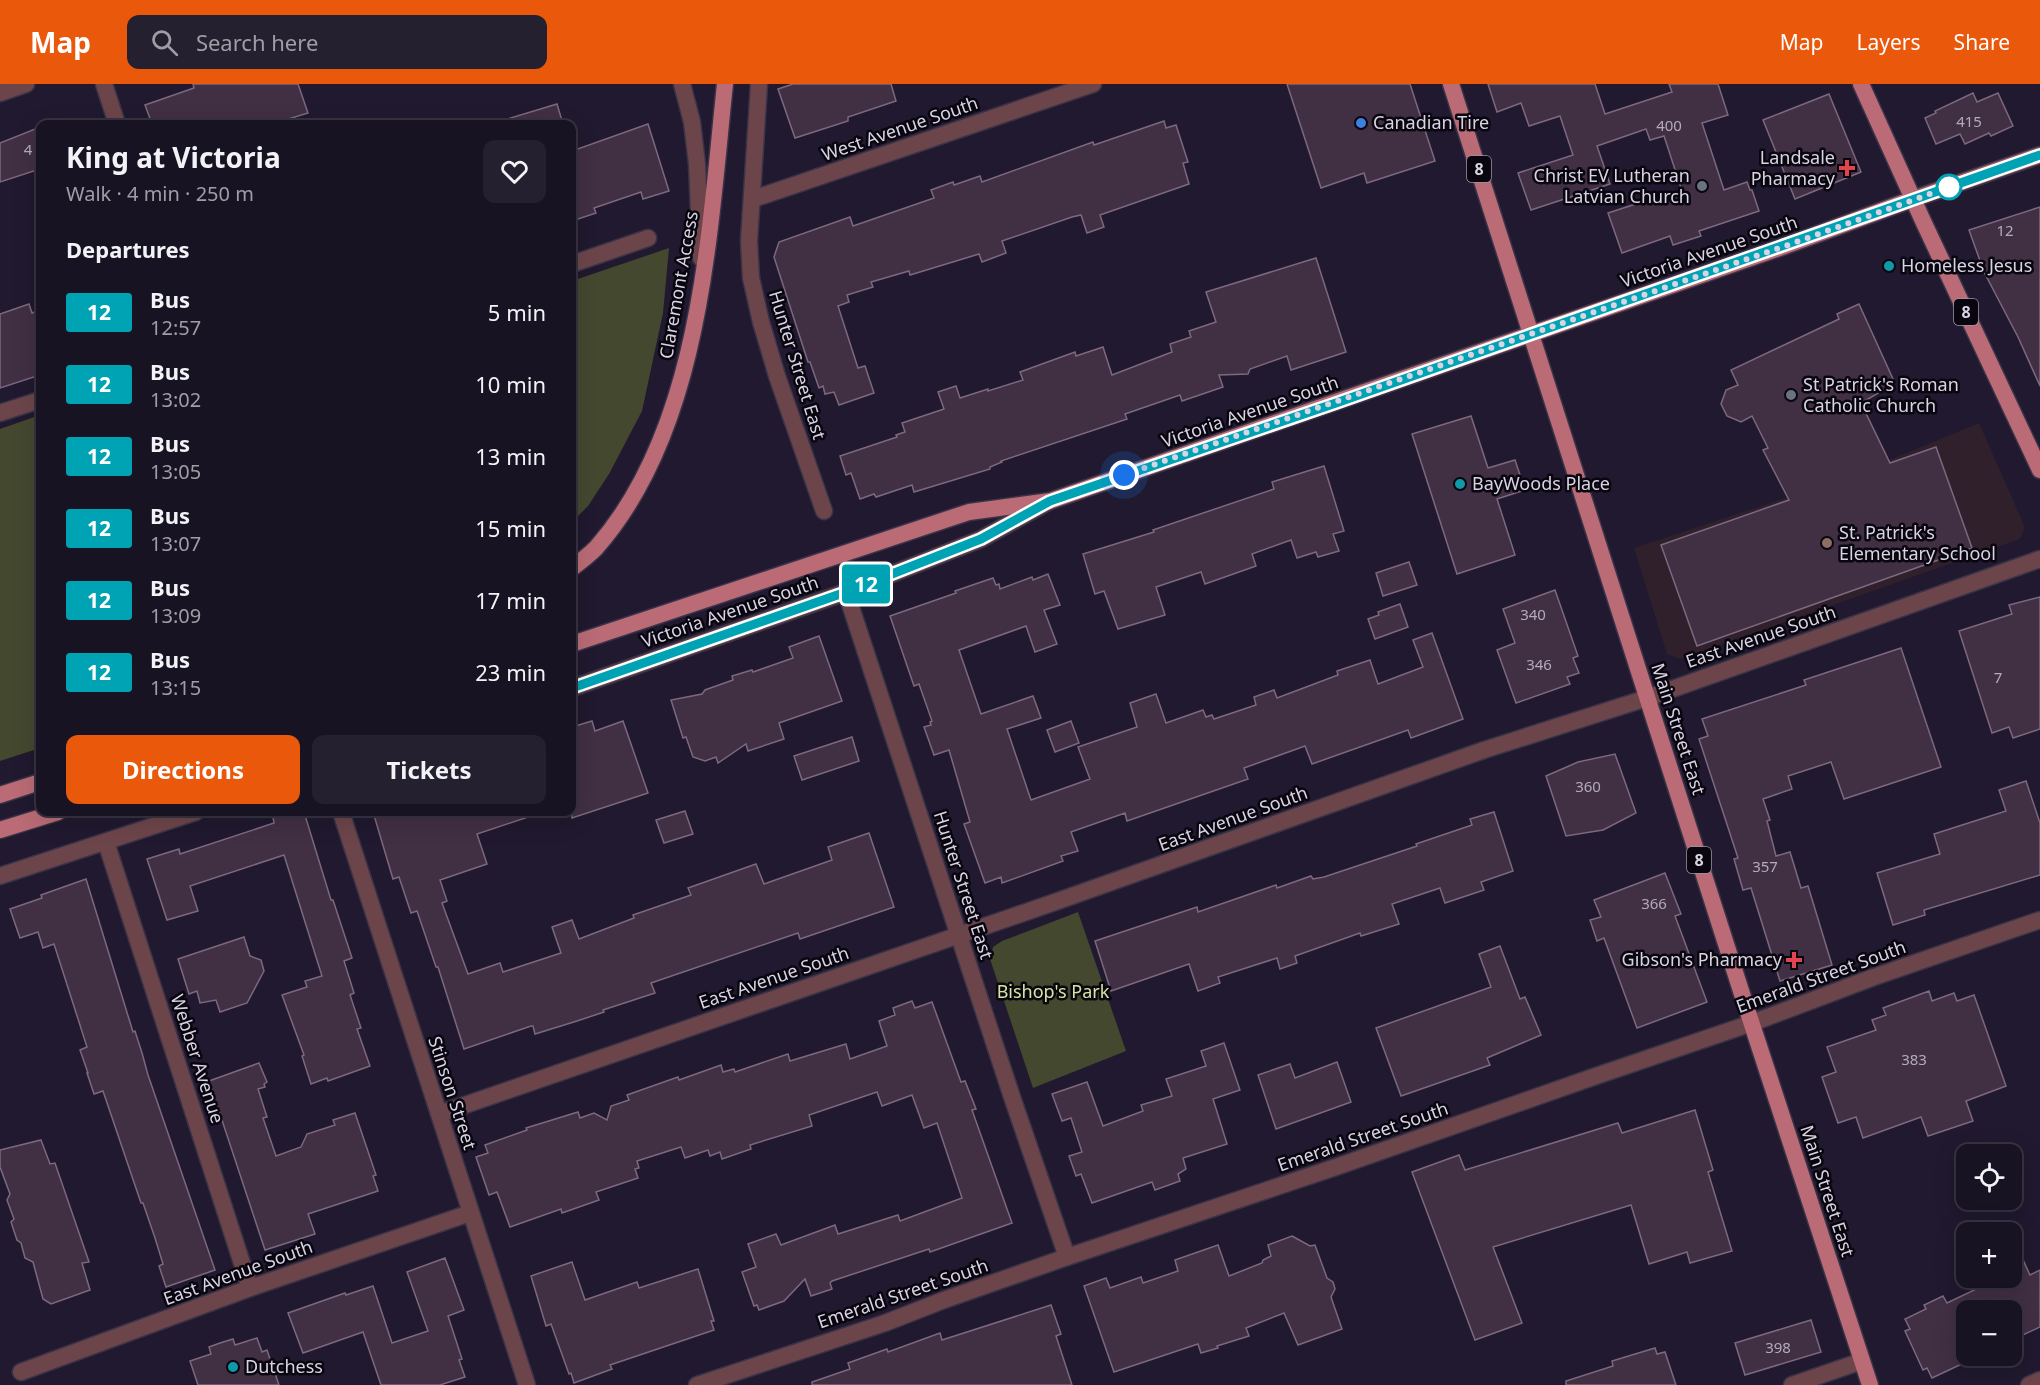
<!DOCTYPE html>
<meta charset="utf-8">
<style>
:root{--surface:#181323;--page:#252030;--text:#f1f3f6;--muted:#9f9ea6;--line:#363241;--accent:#ea580c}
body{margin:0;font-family:"Noto Sans",sans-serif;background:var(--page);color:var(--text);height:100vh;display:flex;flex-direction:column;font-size:22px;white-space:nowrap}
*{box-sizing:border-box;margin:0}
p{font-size:20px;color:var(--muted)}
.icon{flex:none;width:33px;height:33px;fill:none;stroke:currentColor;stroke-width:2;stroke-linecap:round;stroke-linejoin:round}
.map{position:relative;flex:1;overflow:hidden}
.sheet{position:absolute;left:36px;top:36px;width:540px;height:696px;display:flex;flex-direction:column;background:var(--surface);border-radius:12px;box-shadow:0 6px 24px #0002,0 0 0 2px var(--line)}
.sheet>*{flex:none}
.badge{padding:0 12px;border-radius:4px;font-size:21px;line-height:39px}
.controls{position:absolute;left:1956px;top:1060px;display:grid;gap:12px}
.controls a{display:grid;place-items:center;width:66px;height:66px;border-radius:12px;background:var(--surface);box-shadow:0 6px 24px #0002,0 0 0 2px var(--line);font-size:30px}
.you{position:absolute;width:30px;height:30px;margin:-15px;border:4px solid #fff;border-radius:50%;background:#1a73e8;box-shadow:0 0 0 9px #1a73e833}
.map>.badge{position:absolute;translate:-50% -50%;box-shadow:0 0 0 3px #fff}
h2{padding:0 30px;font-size:22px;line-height:54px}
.round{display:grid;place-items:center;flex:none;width:63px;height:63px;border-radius:12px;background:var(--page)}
.overview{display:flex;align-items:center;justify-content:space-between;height:102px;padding:0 30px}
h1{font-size:28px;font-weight:700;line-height:45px}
.action{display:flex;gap:12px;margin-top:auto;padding:12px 30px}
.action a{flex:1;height:69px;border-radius:12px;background:var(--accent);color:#fff;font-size:24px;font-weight:700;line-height:69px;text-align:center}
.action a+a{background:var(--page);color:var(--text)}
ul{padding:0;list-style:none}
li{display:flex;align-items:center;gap:18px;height:72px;padding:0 30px}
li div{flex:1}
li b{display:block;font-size:22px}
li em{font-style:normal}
li .badge{min-width:66px;font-weight:700;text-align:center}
header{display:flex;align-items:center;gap:36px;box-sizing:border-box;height:84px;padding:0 30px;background:var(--accent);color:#fff}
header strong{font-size:28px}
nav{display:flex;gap:33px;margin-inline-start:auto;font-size:21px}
.search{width:420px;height:54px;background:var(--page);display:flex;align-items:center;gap:15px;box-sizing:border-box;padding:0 21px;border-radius:12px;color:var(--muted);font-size:22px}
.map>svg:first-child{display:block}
</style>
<header>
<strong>Map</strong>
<div class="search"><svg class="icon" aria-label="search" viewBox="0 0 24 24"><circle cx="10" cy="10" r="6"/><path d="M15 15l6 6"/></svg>Search here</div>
<nav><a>Map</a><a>Layers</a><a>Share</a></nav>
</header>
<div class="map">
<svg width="2040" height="1301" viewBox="0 0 2040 1301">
<rect width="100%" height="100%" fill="#20192f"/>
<!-- education -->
<polygon fill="#2f202b" points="1979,339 2025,443 2020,455 1680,575 1667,570 1634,464 1846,394"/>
<!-- green -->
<g fill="#44482f">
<polygon points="669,164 663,229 642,327 609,390 588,422 572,438 572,197"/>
<polygon points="40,331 40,664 0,677 0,345"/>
<polygon points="1078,828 1126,967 1033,1004 990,875 993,863 1002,857"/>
</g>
<!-- building -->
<g fill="#412f43" stroke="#7d697f" stroke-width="1.5">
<polygon points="193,0 298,0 308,29 272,40 152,40 145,21 194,4"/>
<polygon points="793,0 891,0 896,17 848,33 848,37 795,54 778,5"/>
<polygon points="1287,0 1410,0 1435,77 1367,99 1364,89 1321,104"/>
<polygon points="1488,0 1595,0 1605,30 1672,8 1669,0 1718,0 1728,31 1702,39 1724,106 1747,98 1750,106 1752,106 1759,127 1699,147 1701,152 1673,161 1670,152 1622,169 1608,129 1648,116 1649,118 1682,107 1664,52 1650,56 1646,45 1597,62 1610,100 1531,126 1518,89 1573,71 1560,32 1529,42 1521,19 1497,28"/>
<polygon points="1973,9 1977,18 1998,9 2013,42 1991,52 1989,49 1965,60 1960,50 1936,60 1925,34 1936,29 1935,27"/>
<polygon points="1829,10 1861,88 1795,115 1763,36"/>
<polygon points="557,20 563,40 504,40 504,36"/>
<polygon points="1164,37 1166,44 1176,41 1188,78 1183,79 1189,100 1100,131 1104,143 1087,149 1081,131 1072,133 1002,157 1006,169 982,178 979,170 910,191 909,187 871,198 873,203 847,211 849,218 838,222 858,284 865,282 874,309 839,321 834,308 825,310 823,302 819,304 810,278 808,278 774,173 779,158 850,133 853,142 934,114 931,106 953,98 954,101 980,92 982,98 1093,58 1094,61"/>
<polygon points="648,40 669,107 643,115 641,108 594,124 596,129 572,137 572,67"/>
<polygon points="40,43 40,85 0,98 0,59"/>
<polygon points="2040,123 2040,302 2018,253 1984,188 1969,146"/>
<polygon points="1316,174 1346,268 1291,286 1287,272 1250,285 1248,290 1219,291 1223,303 1182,317 1180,311 1125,330 1127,335 1001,377 1002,378 990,383 990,385 914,408 912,401 876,413 874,410 860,415 851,389 846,391 840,372 897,353 896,351 905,348 902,339 944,325 938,308 956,302 960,314 988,305 988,307 1023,296 1020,288 1075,268 1076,272 1103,263 1112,291 1172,268 1170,260 1191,253 1189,247 1216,238 1206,208"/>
<polygon points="29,220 32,229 40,226 40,291 0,304 0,230"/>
<polygon points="1859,220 1893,295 1889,303 1861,319 1890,379 1936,363 1972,464 1697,562 1661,461 1789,416 1763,366 1768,364 1752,332 1741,338 1727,332 1721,320 1726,306 1738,301 1731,286 1839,235 1837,230"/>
<polygon points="1471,332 1488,384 1515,376 1525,406 1497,415 1515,471 1457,490 1412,350"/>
<polygon points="1324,382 1344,447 1333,450 1339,467 1318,473 1316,468 1297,474 1291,456 1252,470 1256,482 1205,500 1201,488 1156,503 1165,531 1118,545 1104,507 1095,510 1083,470 1154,448 1153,446 1274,405 1272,398"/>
<polygon points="1409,478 1417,501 1383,512 1376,489"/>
<polygon points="1048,490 1060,521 1044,526 1057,560 1035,568 1026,542 959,566 981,630 1033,612 1041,634 1007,645 1031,716 1090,695 1078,663 1137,643 1130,619 1156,610 1166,639 1203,626 1206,633 1212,631 1214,635 1256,621 1254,613 1274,606 1277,614 1338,591 1337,587 1370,576 1378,600 1423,583 1413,556 1432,549 1463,635 1411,654 1408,646 1312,680 1305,662 1244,684 1248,695 1127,737 1125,729 1071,748 1078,767 1061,772 1063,777 1002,799 1001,793 985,799 964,740 970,738 949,666 934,671 924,643 931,641 930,638 932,637 919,600 914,602 890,532 956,509 955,507 993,494 996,501 999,500 1000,505 1032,493 1033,496"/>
<polygon points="1555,506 1578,572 1573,574 1579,589 1567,593 1570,600 1516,619 1497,566 1515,559 1503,525"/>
<polygon points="2040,513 2040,645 2013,654 2009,643 1992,649 1959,547 2012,530 2009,521"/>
<polygon points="1400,520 1408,543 1375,555 1368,535 1379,531 1378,528"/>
<polygon points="819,552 842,617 779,639 784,655 748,667 746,660 718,679 716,673 705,677 693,673 686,653 683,654 671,616 702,610 705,606 733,596 732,592 752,586 753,588 793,574 789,563"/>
<polygon points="1901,564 1941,683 1844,715 1831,678 1788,692 1792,705 1763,715 1770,736 1767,737 1776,772 1790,768 1801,804 1808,802 1832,881 1780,897 1751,804 1743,806 1734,775 1738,774 1699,655 1708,652 1702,635 1806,601 1804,596"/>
<polygon points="592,637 595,647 623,637 648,709 572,734 572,643"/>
<polygon points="1071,637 1079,659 1055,668 1047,646"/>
<polygon points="852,653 859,677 802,696 794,672"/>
<polygon points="1615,670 1636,729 1603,746 1566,752 1546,692 1578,678"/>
<polygon points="2026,697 2040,739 2040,791 1924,826 1925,831 1893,841 1877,789 1940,770 1934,750 2006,727 1999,706"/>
<polygon points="685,727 693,750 664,759 656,736"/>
<polygon points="290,728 304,728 331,816 333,816 352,874 344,877 354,909 350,911 361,944 357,945 370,982 328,997 327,994 311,1000 302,972 304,971 282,911 307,903 305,897 322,892 284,771 190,802 198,827 167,836 147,775 179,765 180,770 274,739 273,733"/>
<polygon points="373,728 533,728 534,731 477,750 487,780 440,796 447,817 442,819 468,890 500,879 503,888 561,869 552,843 572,836 579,855 634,834 633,831 691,811 688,804 756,780 764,800 832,776 828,763 869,749 894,823 800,855 798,849 651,899 655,909 603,926 604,928 577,937 535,950 533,942 531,942 464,965 438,883 436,883 417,827 411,829 399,793 393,795"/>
<polygon points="1494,728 1513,787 1481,798 1484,806 1445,819 1440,804 1392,820 1399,840 1361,852 1360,849 1295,872 1297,879 1280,885 1277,874 1218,893 1220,899 1198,907 1189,880 1111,907 1095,857 1197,823 1198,828 1276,801 1277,804 1311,792 1313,795 1324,793 1417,762 1416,760 1472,741 1470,735"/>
<polygon points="1665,789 1681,830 1675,832 1707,918 1637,944 1604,854 1597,857 1590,836 1601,833 1594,816"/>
<polygon points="86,795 133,948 135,947 142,969 148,991 215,1186 166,1203 159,1182 163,1180 155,1154 143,1119 141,1119 103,1007 94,1010 87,989 88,989 80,966 87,963 54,860 43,864 38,848 20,854 10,825 42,814 41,811"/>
<polygon points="244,853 250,872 261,876 264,887 247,919 220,928 216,916 200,919 197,907 189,910 178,875"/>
<polygon points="1500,862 1520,915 1525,913 1541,951 1487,974 1490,981 1401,1012 1376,944 1491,903 1479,870"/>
<polygon points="1929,907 1932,917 1954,909 1957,917 1974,911 2006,1002 1966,1017 1973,1037 1928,1052 1921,1033 1863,1054 1856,1033 1838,1039 1822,993 1836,988 1827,963 1876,946 1872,936 1886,931 1883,924"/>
<polygon points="912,917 915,924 932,918 961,998 965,997 976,1025 972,1026 1012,1139 930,1168 929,1165 832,1197 830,1199 832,1205 811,1212 805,1195 784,1217 759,1226 757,1221 754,1222 742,1188 756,1183 748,1160 776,1150 781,1161 835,1141 838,1150 898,1131 900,1137 962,1114 937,1039 924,1044 912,1011 882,1022 877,1008 809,1031 812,1042 750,1061 751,1065 722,1075 720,1068 710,1072 708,1066 685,1074 681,1063 637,1077 639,1084 635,1085 638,1094 596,1108 599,1116 562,1129 561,1125 510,1143 497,1108 489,1111 476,1073 488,1069 485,1061 527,1046 526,1044 578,1028 580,1034 594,1029 607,1036 611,1022 629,1016 627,1011 678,993 679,996 721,981 723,988 734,985 735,988 788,970 790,977 846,960 850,975 887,962 879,937 895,931 893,924"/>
<polygon points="1224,959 1240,1006 1213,1015 1227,1060 1183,1074 1186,1085 1178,1090 1180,1097 1155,1106 1152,1098 1092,1119 1081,1090 1076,1092 1069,1072 1082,1068 1071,1034 1062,1037 1052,1010 1087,998 1103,1042 1143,1027 1141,1021 1172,1012 1166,995 1206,982 1201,967"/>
<polygon points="1337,978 1351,1018 1276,1045 1258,991 1290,980 1295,994"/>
<polygon points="259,979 267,998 264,1000 265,1003 258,1005 267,1033 263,1034 276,1072 301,1063 307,1050 335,1041 333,1036 355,1029 376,1091 373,1092 378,1107 308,1130 315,1150 265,1166 209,997"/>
<polygon points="1695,1026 1713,1086 1708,1088 1732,1167 1690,1179 1687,1168 1649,1180 1631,1121 1493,1163 1522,1239 1475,1256 1412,1088 1459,1071 1465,1086 1618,1039 1622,1049"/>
<polygon points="41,1056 50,1080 55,1079 89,1178 82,1179 90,1206 51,1220 43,1215 33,1178 25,1174 21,1159 17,1156 11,1138 14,1135 7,1116 10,1110 0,1083 0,1066"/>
<polygon points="1292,1152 1310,1162 1315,1161 1327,1194 1333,1198 1335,1205 1331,1213 1342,1245 1298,1261 1284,1229 1246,1244 1249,1252 1217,1262 1218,1264 1201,1269 1198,1260 1114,1288 1084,1202 1106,1194 1110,1204 1141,1193 1143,1199 1178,1187 1175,1176 1218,1161 1229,1192 1262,1179 1263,1176 1271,1172 1268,1161"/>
<polygon points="2012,1152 2030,1191 2040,1186 2040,1243 2012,1256 2012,1227 1966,1227 1966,1278 1932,1294 1927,1284 1923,1286 1905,1247 1910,1245 1905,1235 1926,1225 1924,1221 1943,1212 1947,1219 1987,1200 1984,1194 2012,1194"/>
<polygon points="445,1174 464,1226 448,1232 462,1275 459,1276 465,1293 440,1301 381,1301 363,1248 303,1269 288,1229 345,1209 346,1211 373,1202 392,1259 428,1247 407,1188"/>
<polygon points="572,1178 585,1216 637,1198 639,1204 698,1185 714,1237 711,1237 714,1246 610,1281 612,1285 574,1299 571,1289 569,1290 551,1240 546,1242 531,1192"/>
<polygon points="1051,1221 1061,1250 1056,1252 1072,1301 812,1301 812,1298 850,1285 848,1279 887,1265 888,1268 940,1249 942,1256"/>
<polygon points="1811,1236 1821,1268 1745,1291 1735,1259"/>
<polygon points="257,1254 262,1268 267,1266 279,1301 198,1301 190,1277 211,1270 209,1263 220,1259 233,1255 235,1261"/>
<polygon points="1655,1264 1657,1270 1665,1268 1676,1301 1566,1301 1566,1297 1613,1282 1612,1277"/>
</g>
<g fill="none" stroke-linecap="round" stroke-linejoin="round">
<defs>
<g id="minor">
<polyline points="759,0 749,157 751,194 761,238 777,292 824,427"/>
<polyline points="753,115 1093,0"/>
<polyline points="572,180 648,154"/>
<polyline points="0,329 40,316"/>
<polyline points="846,508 1012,1013 1067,1173"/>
<polyline points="106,758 250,1204"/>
<polyline points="439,1030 1055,818 1484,666 1647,614 2040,475"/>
<polyline points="21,1288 250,1204 470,1129"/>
<polyline points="697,1301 885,1239 944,1216 1067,1173 1336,1083 1596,992 1752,939 1874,893 2040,836"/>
<polyline points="1792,1301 1862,1277"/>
<polyline points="2029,1301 2040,1296"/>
</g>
<g id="tertiary">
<polyline points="104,0 117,40"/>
<polyline points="682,0 692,38 697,80 701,174"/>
<polyline points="0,9 26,0"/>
<polyline points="572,604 846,508 981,455 1048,418"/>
<polyline points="341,728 527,1301"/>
<polyline points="0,792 196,728"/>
</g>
<polyline id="secondary" points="1913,115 2040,71"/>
<g id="primary">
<polyline points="1451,0 1742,910 1870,1301"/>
<polyline points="1861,0 1923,137 2040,386"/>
<path d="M572 484C580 478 589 471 596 464 701 345 709 150 725 0"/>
<polyline points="572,560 969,428 1050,417 1785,162 1913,115"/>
<polyline points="0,711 40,698"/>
<polyline points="0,746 58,728"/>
</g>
</defs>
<!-- minor casing -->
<use href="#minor" stroke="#3a3348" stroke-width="19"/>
<!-- tertiary casing -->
<use href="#tertiary" stroke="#3a3348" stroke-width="19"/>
<!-- secondary casing -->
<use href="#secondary" stroke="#3a3348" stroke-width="19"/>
<!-- primary casing -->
<use href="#primary" stroke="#3a3348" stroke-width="19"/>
<!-- minor -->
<use href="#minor" stroke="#6c454a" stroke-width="16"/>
<!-- tertiary -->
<use href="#tertiary" stroke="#6c454a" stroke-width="16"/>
<!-- secondary -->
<use href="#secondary" stroke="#985b63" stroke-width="16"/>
<!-- primary -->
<use href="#primary" stroke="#ba6b75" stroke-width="16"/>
</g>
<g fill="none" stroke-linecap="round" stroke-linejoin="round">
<defs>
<polyline id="line" points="572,604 846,508 981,455 1050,417 1336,319 2040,71"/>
</defs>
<!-- line casing -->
<use href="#line" stroke="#fff" stroke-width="14"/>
<!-- line -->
<use href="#line" stroke="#00a3b4" stroke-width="9"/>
<!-- walk -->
<polyline stroke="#d8d4e3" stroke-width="6" stroke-dasharray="0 10.8" points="1124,391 1785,162 1955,101 1949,103"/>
</g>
<!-- markers -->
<circle fill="#3f7fe0" stroke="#090610" stroke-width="2" cx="1361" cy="39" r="6"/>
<g fill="#e0444e" stroke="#090610" stroke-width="2">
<path d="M1844 75h6v6h6v6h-6v6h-6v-6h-6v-6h6z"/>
<path d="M1791 867h6v6h6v6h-6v6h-6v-6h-6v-6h6z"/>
</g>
<g fill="#6b7280" stroke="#090610" stroke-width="2">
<circle cx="1702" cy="102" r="6"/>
<circle cx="1791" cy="311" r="6"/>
</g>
<circle fill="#fff" stroke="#00a3b4" stroke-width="3" cx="1949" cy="103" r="12"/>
<g fill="#0f9aa8" stroke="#090610" stroke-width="2">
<circle cx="1889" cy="182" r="6"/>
<circle cx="1460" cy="400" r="6"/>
<circle cx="233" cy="1283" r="6"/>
</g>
<circle fill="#8d6e63" stroke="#090610" stroke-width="2" cx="1827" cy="459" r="6"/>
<g text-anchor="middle" stroke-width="5" stroke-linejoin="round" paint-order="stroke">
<!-- number labels -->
<g font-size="15" fill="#b2abbb">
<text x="1969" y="43">415</text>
<text x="1669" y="47">400</text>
<text x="28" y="71">4</text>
<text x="2005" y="152">12</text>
<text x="1533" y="536">340</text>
<text x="1539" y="586">346</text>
<text x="1998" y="599">7</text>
<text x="1588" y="708">360</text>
<text x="1765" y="788">357</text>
<text x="1654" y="825">366</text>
<text x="1914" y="981">383</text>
<text x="1778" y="1269">398</text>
</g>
<!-- shield labels -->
<g fill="#090610" stroke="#9a96a4" stroke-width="1.5">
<rect x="1467" y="72" width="24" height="26" rx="4.5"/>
<rect x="1954" y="215" width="24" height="26" rx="4.5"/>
<rect x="1687" y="763" width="24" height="26" rx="4.5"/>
</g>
<g font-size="16" font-weight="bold" fill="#d8d4e3">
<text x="1479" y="91">8</text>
<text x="1966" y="234">8</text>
<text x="1699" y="782">8</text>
</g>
<!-- poi labels -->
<g font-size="18" fill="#d8d4e3" stroke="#090610" text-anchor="start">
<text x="1373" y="45">Canadian Tire</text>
<text x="1835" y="80" text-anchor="end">Landsale<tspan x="1835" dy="21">Pharmacy</tspan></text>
<text x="1690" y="98" text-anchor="end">Christ EV Lutheran<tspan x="1690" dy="21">Latvian Church</tspan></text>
<text x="1901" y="188">Homeless Jesus</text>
<text x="1803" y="307">St Patrick's Roman<tspan x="1803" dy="21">Catholic Church</tspan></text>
<text x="1472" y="406">BayWoods Place</text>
<text x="1839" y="455">St. Patrick's<tspan x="1839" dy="21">Elementary School</tspan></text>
<text x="1782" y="882" text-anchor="end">Gibson's Pharmacy</text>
<text x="245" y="1289">Dutchess</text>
</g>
<!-- street labels -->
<g font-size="18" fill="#d8d4e3" stroke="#090610">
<text transform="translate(900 45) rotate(-19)" y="6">West Avenue South</text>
<text transform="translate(1709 168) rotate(-19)" y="6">Victoria Avenue South</text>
<text transform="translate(679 201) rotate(-80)" y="6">Claremont Access</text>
<text transform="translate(797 281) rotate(73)" y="6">Hunter Street East</text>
<text transform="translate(1250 328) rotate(-19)" y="6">Victoria Avenue South</text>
<text transform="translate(730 528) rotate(-19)" y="6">Victoria Avenue South</text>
<text transform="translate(1761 553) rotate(-19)" y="6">East Avenue South</text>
<text transform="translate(1678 645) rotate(72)" y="6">Main Street East</text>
<text transform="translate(1233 735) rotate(-20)" y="6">East Avenue South</text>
<text transform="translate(963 801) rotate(72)" y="6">Hunter Street East</text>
<text transform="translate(1821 893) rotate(-20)" y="6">Emerald Street South</text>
<text transform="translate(774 894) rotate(-19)" y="6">East Avenue South</text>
<text transform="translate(197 975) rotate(72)" y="6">Webber Avenue</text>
<text transform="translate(452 1009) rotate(72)" y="6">Stinson Street</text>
<text transform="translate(1363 1053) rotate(-19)" y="6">Emerald Street South</text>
<text transform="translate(1827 1107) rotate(72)" y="6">Main Street East</text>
<text transform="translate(238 1189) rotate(-20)" y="6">East Avenue South</text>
<text transform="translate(903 1210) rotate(-19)" y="6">Emerald Street South</text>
</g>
<!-- park labels -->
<g font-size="18" fill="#d9e4a0" stroke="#090610">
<text x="1053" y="914">Bishop's Park</text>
</g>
</g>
</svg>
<div class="controls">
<a><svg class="icon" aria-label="locate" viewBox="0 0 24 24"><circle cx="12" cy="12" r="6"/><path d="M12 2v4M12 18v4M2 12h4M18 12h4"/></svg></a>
<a>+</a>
<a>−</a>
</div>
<div class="you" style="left:1124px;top:391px"></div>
<b class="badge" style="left:866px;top:500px;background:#00a3b4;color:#fff">12</b>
<section class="sheet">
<div class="overview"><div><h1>King at Victoria</h1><p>Walk · 4 min · 250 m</p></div><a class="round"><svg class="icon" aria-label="heart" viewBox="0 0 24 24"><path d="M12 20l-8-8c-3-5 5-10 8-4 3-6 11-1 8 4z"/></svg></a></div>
<h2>Departures</h2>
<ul>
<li><span class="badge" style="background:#00a3b4;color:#fff">12</span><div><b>Bus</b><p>12:57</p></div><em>5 min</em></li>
<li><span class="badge" style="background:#00a3b4;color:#fff">12</span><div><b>Bus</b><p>13:02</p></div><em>10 min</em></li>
<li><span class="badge" style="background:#00a3b4;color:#fff">12</span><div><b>Bus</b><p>13:05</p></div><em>13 min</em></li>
<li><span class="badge" style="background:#00a3b4;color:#fff">12</span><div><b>Bus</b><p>13:07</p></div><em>15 min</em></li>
<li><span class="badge" style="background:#00a3b4;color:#fff">12</span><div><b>Bus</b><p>13:09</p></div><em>17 min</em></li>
<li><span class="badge" style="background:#00a3b4;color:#fff">12</span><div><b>Bus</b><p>13:15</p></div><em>23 min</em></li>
</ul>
<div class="action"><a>Directions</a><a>Tickets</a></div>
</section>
</div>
